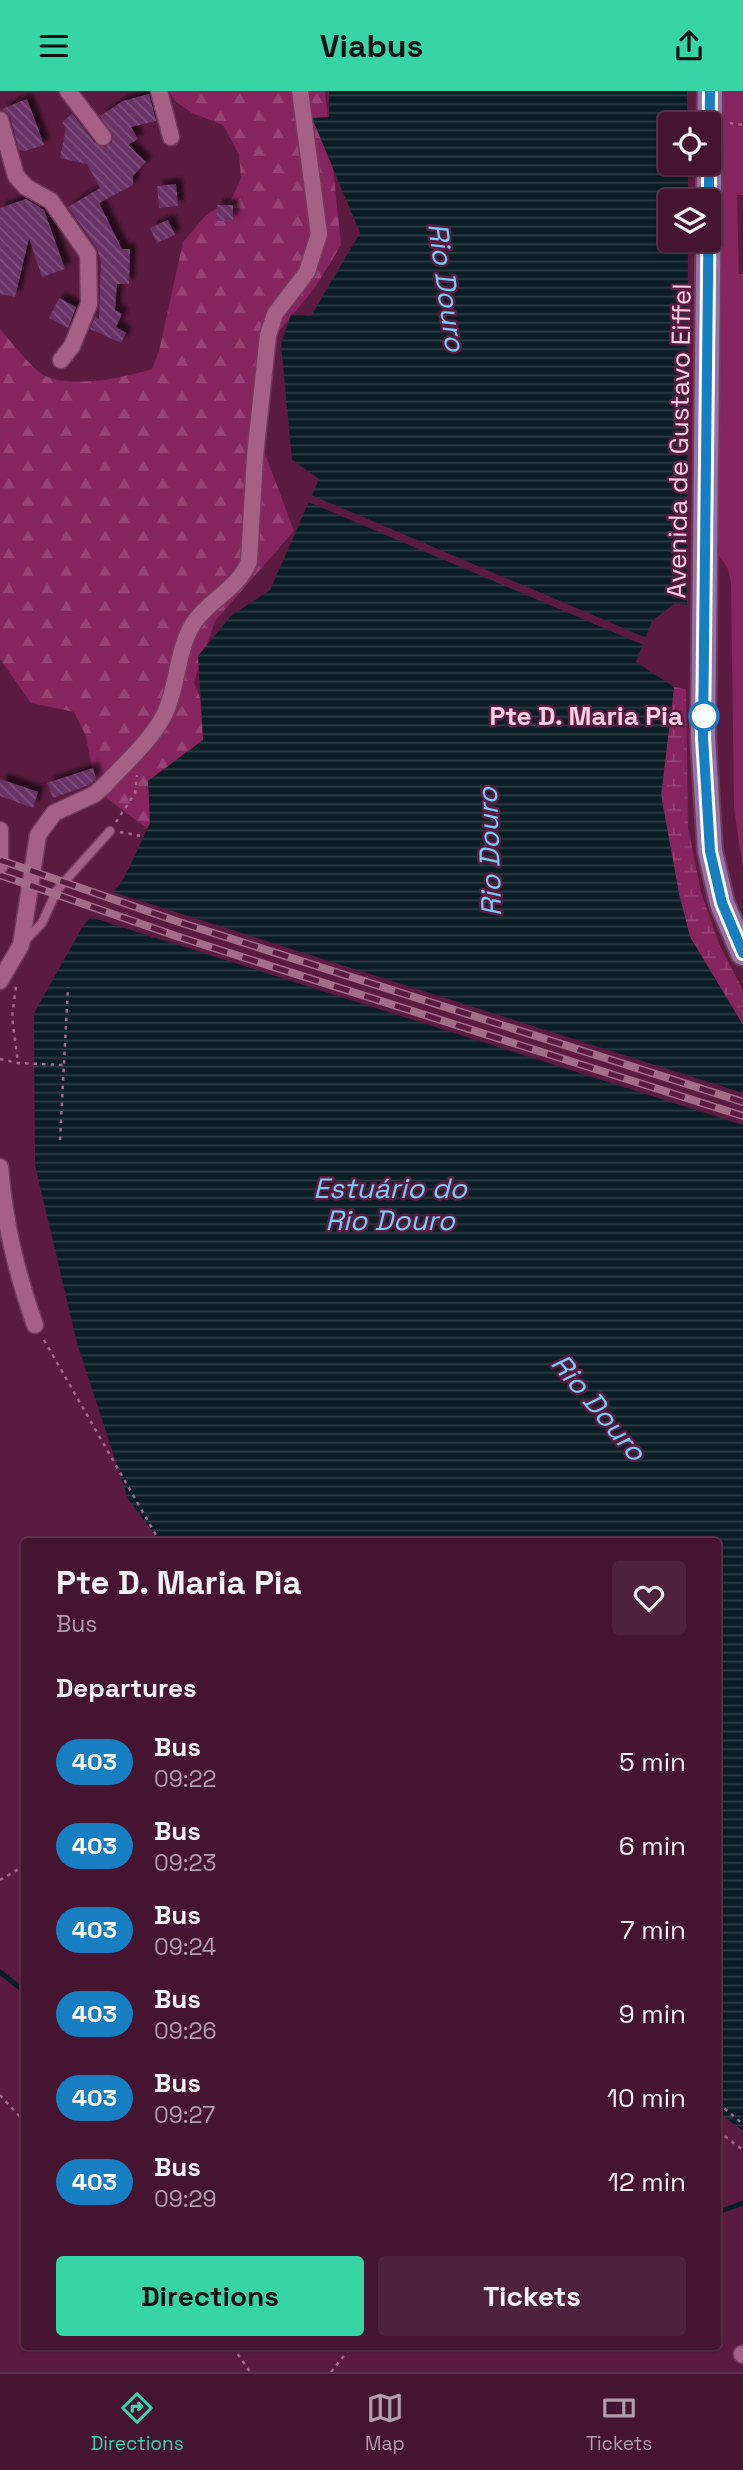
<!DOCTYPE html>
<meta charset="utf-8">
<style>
:root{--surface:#441430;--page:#4e213c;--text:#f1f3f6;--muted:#af9eab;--line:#5c334c;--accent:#37d4a6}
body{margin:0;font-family:"Space Grotesk",sans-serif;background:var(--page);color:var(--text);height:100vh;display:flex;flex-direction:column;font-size:26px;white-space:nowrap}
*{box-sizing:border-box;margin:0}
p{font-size:23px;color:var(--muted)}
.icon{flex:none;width:38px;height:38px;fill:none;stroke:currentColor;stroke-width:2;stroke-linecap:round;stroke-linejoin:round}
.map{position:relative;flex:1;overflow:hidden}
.sheet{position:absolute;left:21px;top:1447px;width:700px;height:812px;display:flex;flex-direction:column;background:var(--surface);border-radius:7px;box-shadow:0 2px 5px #0004,0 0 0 2px var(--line)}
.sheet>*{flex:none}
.badge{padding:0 14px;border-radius:23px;font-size:24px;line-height:46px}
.controls{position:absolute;left:658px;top:21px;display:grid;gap:14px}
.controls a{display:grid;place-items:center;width:63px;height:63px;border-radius:7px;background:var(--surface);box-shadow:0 2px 5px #0004,0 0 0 2px var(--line);font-size:35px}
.map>.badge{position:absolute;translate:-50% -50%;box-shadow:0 0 0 4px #fff}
h2{padding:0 35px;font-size:26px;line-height:63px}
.round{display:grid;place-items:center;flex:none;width:74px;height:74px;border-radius:7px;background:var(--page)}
.summary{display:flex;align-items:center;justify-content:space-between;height:119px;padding:0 35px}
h1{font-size:33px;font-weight:600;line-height:52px}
.button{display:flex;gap:14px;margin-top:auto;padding:14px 35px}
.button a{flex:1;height:80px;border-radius:7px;background:var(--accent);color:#111;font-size:28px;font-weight:600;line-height:80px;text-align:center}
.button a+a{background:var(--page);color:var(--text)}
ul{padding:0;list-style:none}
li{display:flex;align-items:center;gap:21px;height:84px;padding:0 35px}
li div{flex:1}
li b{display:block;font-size:26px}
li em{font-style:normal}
li .badge{min-width:77px;font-weight:700;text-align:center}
header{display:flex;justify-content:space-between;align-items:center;height:91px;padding:0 35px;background:var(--accent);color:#111;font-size:32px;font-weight:600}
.menu{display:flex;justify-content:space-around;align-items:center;height:98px;border-top:2px solid var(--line);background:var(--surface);font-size:19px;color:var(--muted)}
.menu a{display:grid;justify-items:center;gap:4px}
.menu .on{color:var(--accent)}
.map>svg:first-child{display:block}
</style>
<header><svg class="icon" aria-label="menu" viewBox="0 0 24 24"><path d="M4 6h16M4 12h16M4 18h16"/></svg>Viabus<svg class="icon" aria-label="share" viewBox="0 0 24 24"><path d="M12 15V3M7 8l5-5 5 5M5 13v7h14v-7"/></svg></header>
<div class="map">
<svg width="743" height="2281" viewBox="0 0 743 2281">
<defs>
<pattern id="forest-firs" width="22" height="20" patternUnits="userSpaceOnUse" patternTransform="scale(1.75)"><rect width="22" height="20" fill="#85245e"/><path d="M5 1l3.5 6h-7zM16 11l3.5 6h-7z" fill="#974375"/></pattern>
<pattern id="wetland-marsh" width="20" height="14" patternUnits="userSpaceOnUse" patternTransform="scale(1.75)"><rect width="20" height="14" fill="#85245e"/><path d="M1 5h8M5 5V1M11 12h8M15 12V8" fill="none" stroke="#974375"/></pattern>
<pattern id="water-rules" width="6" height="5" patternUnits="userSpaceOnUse" patternTransform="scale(1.75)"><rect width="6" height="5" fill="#0a1d25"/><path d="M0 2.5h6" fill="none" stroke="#2f3d44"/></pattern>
<pattern id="building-back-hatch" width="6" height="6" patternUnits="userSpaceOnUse" patternTransform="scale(1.75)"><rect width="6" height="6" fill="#683366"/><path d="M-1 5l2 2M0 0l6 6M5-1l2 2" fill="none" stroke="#7e507c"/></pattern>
<filter id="shadow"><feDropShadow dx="6" dy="-6" stdDeviation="2" flood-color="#0009"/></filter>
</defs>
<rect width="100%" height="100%" fill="#5b1b40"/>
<!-- grass -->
<polygon fill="#85245e" points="719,0 743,0 743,104 737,104 739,183 743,183 743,778 734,717 731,492 728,478 716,460"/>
<!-- forest -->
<path fill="url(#forest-firs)" d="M169 0H325L341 154 314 198 276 244 264 360 294 440 215 530 194 591 207 625 224 653 149 739 96 699 86 645 74 621 31 612 0 568V238C10 249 33 279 45 285 73 297 124 287 152 278L159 260 183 151 206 124 231 109 241 87 239 63 223 34 192 22 175 10Z"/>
<!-- wetland -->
<polygon fill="url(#wetland-marsh)" points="674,596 686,598 688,737 701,801 719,853 743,899 743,934 690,846 679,803 661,704"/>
<!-- water -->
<path fill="url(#water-rules)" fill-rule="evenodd" d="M329 0H687V33H670V72H688V110H670V149H688L687 514 675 512 652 530 636 571 674 596 661 704 679 803 690 846 743 934V2040L718 2021V1451H160L128 1408 77 1252 35 1074 34 922 83 835 121 792 129 777 150 732 148 690 203 649 198 565 231 525 270 499 319 388 292 369 281 253 291 223 311 225 360 142 312 27 329 26ZM160 817 169 824 170 836 162 846 151 847 141 839 140 827 148 818ZM732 998 741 1006 742 1018 734 1027 722 1028 713 1021 712 1009 720 999Z"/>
<!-- pier -->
<g fill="#5b1b40" fill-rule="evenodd">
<polygon points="309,403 649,548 646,555 306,410"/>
<path d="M110 800 743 1002V1034L87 825ZM159 820 166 826 167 835 161 842 152 843 145 837 144 828 150 821ZM731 1002 738 1008 739 1017 733 1024 724 1025 717 1019 716 1010 722 1003Z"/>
</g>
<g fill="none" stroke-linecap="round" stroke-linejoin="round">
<!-- stream -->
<g stroke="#0a1d25" stroke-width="5">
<polyline points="0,1881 24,1900"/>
<polyline points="718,2121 743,2112"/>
</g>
</g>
<!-- building -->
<g fill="url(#building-back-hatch)" filter="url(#shadow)">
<polygon points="149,3 156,30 131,36 138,48 128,54 146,71 133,85 133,94 99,112 122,158 130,158 129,193 117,193 115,219 122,223 116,236 126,242 121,252 90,238 95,226 99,228 101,171 97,157 68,116 100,97 87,73 60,67 66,36 62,32 72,22 95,52 105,56 112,51 113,44 100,25 123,10"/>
<polygon points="27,8 44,54 25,60 19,59 10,26 2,18"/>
<polygon points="176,93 178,115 159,117 157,95"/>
<polygon points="26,108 44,119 65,178 42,186 29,147 15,206 0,203 0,117"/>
<rect x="217" y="114" width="16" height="16"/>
<polygon points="168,129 175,144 157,152 150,137"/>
<polygon points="59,207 76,216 68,237 49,227"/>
<polygon points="93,677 96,688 89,694 53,707 47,692"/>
<polygon points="0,688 38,701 33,717 0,705"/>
</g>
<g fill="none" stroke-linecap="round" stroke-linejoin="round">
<defs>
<polyline id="service" points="23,852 42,832 57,799 110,740"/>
<g id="minor">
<polyline points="68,0 103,46"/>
<polyline points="159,0 171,46"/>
<polyline points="0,29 16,85 26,96 51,110 88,163 89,213 72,255 61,269"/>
<polyline points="0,739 0,774"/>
<path d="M0 890 21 854 38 744 54 722 95 703 105 694C125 672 154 647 166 620 178 592 177 559 193 533 208 509 239 498 249 470L255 365 268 244 275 223 307 181 319 143 300 0"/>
<path d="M0 1076C5 1134 16 1180 35 1234"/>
<polyline points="742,2263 743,2264"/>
</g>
<polyline id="primary" points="710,0 703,647 710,760 722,812 743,862"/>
</defs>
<!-- service casing -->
<use href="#service" stroke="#733b5b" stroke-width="11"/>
<!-- minor casing -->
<use href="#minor" stroke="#733b5b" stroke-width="19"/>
<!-- primary casing -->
<use href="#primary" stroke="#733b5b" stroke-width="28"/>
<!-- path -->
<g stroke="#a16b88" stroke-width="2.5" stroke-dasharray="3.5 5" stroke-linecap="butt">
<polyline points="730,32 743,34"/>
<polyline points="116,731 135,702 137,684"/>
<polyline points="120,741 141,745"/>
<polyline points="16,896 12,926 18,972"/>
<polyline points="0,968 18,972 64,974"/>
<polyline points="60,1049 68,896"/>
<polyline points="44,1249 160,1451"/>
<polyline points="0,1789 24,1775"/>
<polyline points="0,2004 24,2030"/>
<polyline points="718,2012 743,2033"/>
<polyline points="718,2040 743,2059"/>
<polyline points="233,2256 250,2281"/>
<polyline points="331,2281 351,2256"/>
</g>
<!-- service -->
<use href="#service" stroke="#a76085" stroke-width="8"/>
<!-- minor -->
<use href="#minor" stroke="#a76085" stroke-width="16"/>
<!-- primary -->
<use href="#primary" stroke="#9474a7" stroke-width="24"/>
<defs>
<g id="rail">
<polyline points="0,769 179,831 743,1011"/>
<polyline points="0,784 176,845 743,1025"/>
</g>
</defs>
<!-- rail casing -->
<use href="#rail" stroke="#a36d8a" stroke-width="8"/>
<!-- rail -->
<use href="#rail" stroke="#5b1b40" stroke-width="5" stroke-dasharray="16" stroke-linecap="butt"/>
</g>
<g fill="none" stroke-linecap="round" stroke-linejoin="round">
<defs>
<polyline id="line" points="710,0 703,647 710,760 722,812 743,862"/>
</defs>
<!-- line casing -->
<use href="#line" stroke="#fff" stroke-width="16"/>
<!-- line -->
<use href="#line" stroke="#187ec2" stroke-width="10"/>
</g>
<!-- markers -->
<circle fill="#fff" stroke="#187ec2" stroke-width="3.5" cx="704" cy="625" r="14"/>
<g text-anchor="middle" stroke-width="5" stroke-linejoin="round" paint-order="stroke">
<!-- street labels -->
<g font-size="26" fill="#fbd2e5" stroke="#5b1b40">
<text transform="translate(679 350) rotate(-89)" y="9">Avenida de Gustavo Eiffel</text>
</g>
<!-- stop labels -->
<g font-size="26" font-weight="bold" fill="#fbd2e5" stroke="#5b1b40" text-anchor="end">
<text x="683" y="634">Pte D. Maria Pia</text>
</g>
<!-- water labels -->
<g font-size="28" font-style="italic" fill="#73cff8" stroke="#5b1b40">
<text transform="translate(447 196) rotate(82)" y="10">Rio Douro</text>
<text transform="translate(489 761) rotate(-92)" y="10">Rio Douro</text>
<text x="390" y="1107">Estuário do<tspan x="390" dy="32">Rio Douro</tspan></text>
<text transform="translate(599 1316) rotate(50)" y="10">Rio Douro</text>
</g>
</g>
</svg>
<div class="controls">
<a><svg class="icon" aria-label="locate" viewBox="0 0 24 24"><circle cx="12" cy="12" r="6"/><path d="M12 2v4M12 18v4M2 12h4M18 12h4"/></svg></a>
<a><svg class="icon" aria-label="layers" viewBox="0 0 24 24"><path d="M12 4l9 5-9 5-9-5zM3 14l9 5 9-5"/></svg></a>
</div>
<section class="sheet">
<div class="summary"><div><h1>Pte D. Maria Pia</h1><p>Bus</p></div><a class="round"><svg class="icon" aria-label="heart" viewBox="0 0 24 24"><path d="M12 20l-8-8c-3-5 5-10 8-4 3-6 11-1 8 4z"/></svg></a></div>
<h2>Departures</h2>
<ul>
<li><span class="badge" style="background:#187ec2;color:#fff">403</span><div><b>Bus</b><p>09:22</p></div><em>5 min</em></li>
<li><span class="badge" style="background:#187ec2;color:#fff">403</span><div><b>Bus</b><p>09:23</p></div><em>6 min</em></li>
<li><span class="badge" style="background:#187ec2;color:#fff">403</span><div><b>Bus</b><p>09:24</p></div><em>7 min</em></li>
<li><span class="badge" style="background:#187ec2;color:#fff">403</span><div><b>Bus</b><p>09:26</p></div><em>9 min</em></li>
<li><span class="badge" style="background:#187ec2;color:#fff">403</span><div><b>Bus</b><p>09:27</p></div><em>10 min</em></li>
<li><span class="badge" style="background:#187ec2;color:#fff">403</span><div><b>Bus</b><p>09:29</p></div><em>12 min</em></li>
</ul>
<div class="button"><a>Directions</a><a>Tickets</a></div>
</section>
</div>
<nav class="menu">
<a class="on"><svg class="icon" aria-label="directions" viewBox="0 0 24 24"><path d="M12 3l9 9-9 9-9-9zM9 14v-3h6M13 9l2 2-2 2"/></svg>Directions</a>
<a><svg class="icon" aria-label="map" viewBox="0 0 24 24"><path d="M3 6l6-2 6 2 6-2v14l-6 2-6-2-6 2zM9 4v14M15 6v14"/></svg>Map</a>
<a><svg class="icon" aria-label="tickets" viewBox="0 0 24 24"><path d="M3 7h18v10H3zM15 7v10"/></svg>Tickets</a>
</nav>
